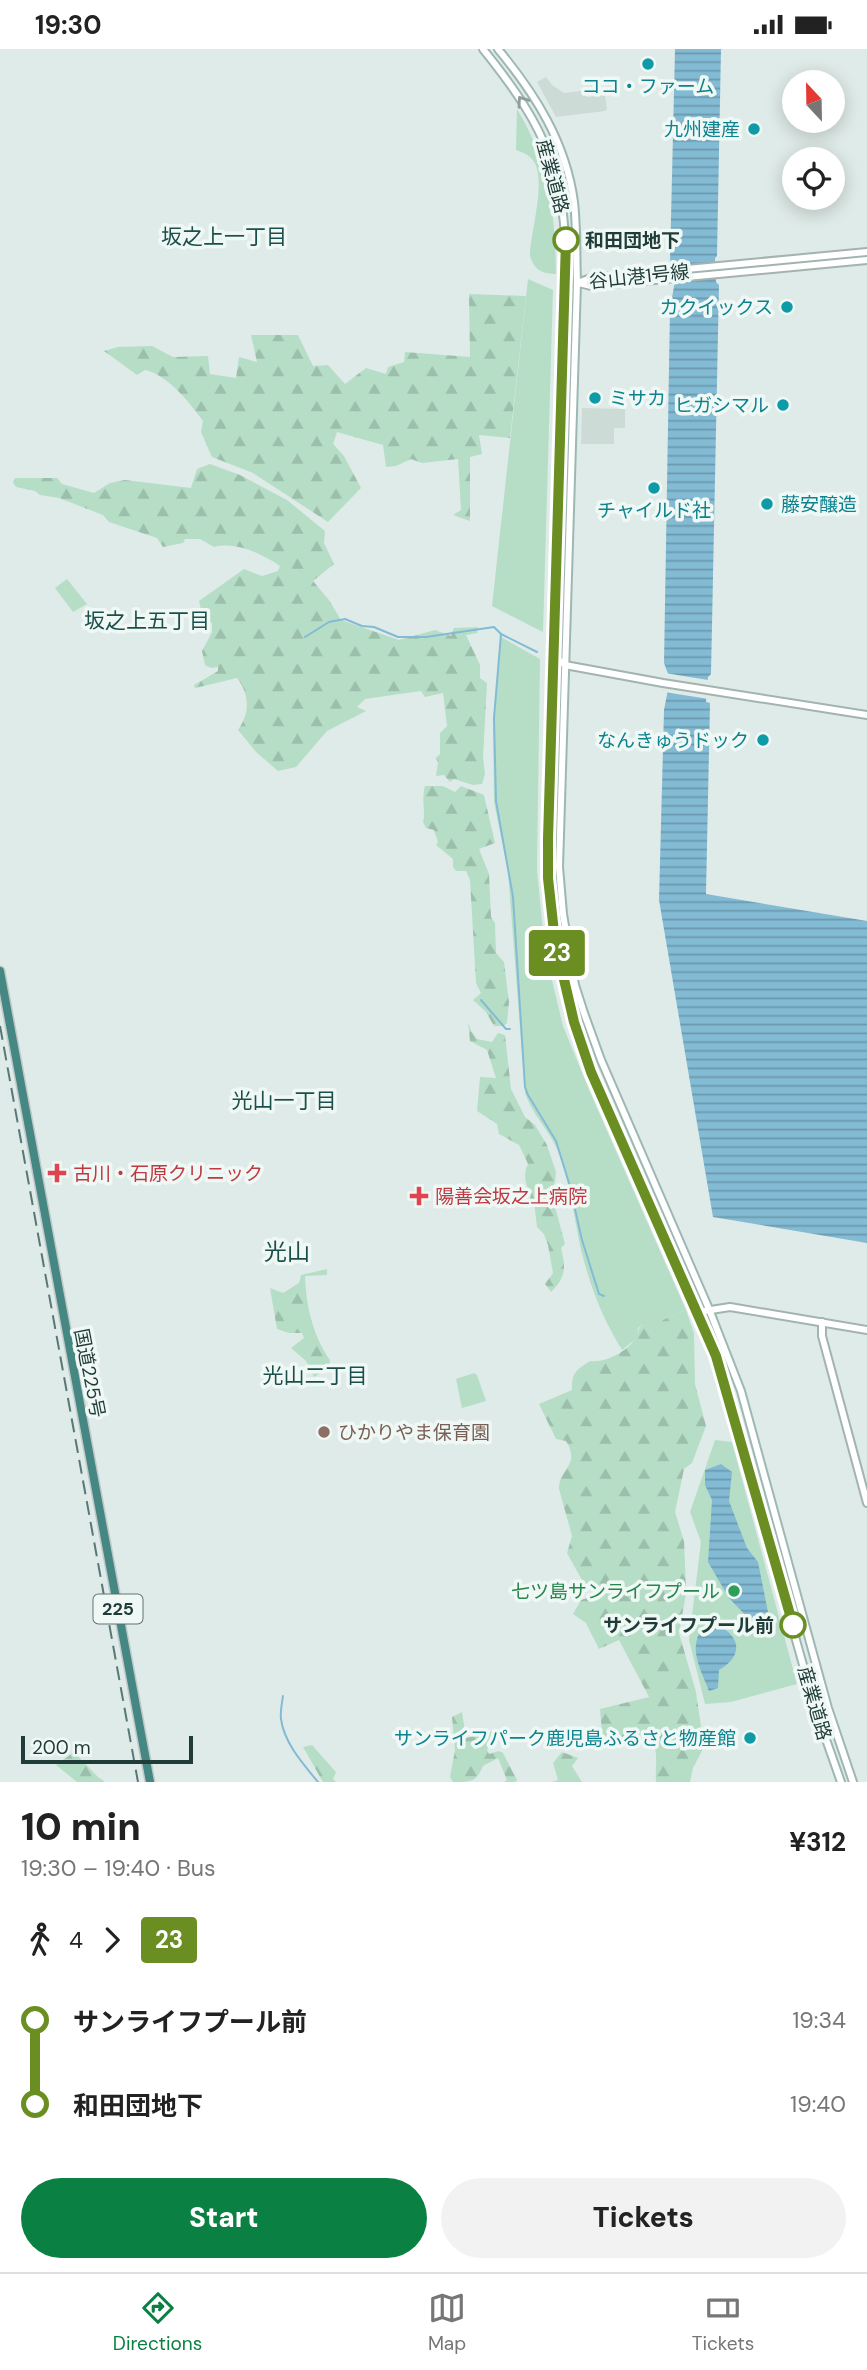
<!DOCTYPE html>
<meta charset="utf-8">
<style>
:root{--surface:#fff;--page:#f2f2f2;--text:#222;--muted:#767676;--line:#e0e0e0;--accent:#0b8043}
body{margin:0;font-family:"DM Sans","Noto Sans JP",sans-serif;background:var(--page);color:var(--text);height:100vh;display:flex;flex-direction:column;font-size:26px;white-space:nowrap}
*{box-sizing:border-box;margin:0}
p{font-size:23px;color:var(--muted)}
.icon{flex:none;width:38px;height:38px;fill:none;stroke:currentColor;stroke-width:2;stroke-linecap:round;stroke-linejoin:round}
.map{position:relative;height:1733px;overflow:hidden}
.details{display:flex;flex-direction:column;background:var(--surface);flex:1}
.details>*{flex:none}
.badge{padding:0 14px;border-radius:5px;font-size:24px;line-height:46px}
.needle{width:46px;rotate:338deg}
.tools{position:absolute;left:782px;top:21px;display:grid;gap:14px}
.tools a{display:grid;place-items:center;width:63px;height:63px;border-radius:50%;background:var(--surface);box-shadow:0 4px 18px #0003;font-size:35px}
.scale{position:absolute;left:21px;bottom:18px;width:172px;box-sizing:border-box;padding-left:7px;border:4px solid #1f3c39;border-top:0;font-size:19px;line-height:24px;white-space:nowrap;color:#1f3c39;-webkit-text-stroke:5px #f0f8f5;paint-order:stroke}
.map>.badge{position:absolute;translate:-50% -50%;box-shadow:0 0 0 4px #fff}
.legs{display:flex;align-items:center;gap:10px;height:77px;padding:0 21px;font-size:23px}
.legs p{margin-inline-start:auto}
.headline{display:flex;align-items:center;justify-content:space-between;height:119px;padding:0 21px}
h1{font-size:38px;font-weight:800;line-height:52px}
.button{display:flex;gap:14px;margin-top:auto;padding:14px 21px}
.button a{flex:1;height:80px;border-radius:42px;background:var(--accent);color:#fff;font-size:28px;font-weight:800;line-height:80px;text-align:center}
.button a+a{background:var(--page);color:var(--text)}
ul{padding:0 21px;list-style:none}
li{display:flex;align-items:center;gap:24px;height:84px;font-size:26px}
li i{display:grid;place-items:center;width:10px;height:100%;margin:0 9px;background:currentColor}
li i::after{content:'';width:18px;height:18px;margin:-9px;border:5px solid;border-radius:50%;background:var(--surface)}
li p{margin-inline-start:auto}
li:first-child i{background:linear-gradient(#0000 50%,currentColor 0)}
li:last-child i{background:linear-gradient(currentColor 50%,#0000 0)}
.status{display:flex;justify-content:space-between;align-items:center;height:49px;padding:0 35px;background:var(--surface);direction:ltr}
.status svg{height:19px;fill:currentColor}
.tab-bar{display:flex;justify-content:space-around;align-items:center;height:98px;border-top:2px solid var(--line);background:var(--surface);font-size:19px;color:var(--muted)}
.tab-bar a{display:grid;justify-items:center;gap:4px}
.tab-bar .on{color:var(--accent)}
.map>svg:first-child{display:block}
</style>
<div class="status"><b>19:30</b><svg viewBox="0 0 49 12"><path d="M0 12V9h3v3zM5 12V6h3v6zM10 12V3h3v9zM15 12V0h3v12zM26 1h20v11H26zM47 4h2v5h-2z"/></svg></div>
<div class="map">
<svg width="867" height="1733" viewBox="0 0 867 1733">
<defs>
<pattern id="forest-firs" width="22" height="20" patternUnits="userSpaceOnUse" patternTransform="scale(1.75)"><rect width="22" height="20" fill="#b6dec7"/><path d="M5 1l3.5 6h-7zM16 11l3.5 6h-7z" fill="#9cbfac"/></pattern>
<pattern id="water-rules" width="6" height="5" patternUnits="userSpaceOnUse" patternTransform="scale(1.75)"><rect width="6" height="5" fill="#83bbd4"/><path d="M0 2.5h6" fill="none" stroke="#6b99ad"/></pattern>
</defs>
<rect width="100%" height="100%" fill="#dfebe8"/>
<!-- built -->
<g fill="#cddbd7">
<polygon points="546,28 552,36 564,44 581,42 587,48 605,46 607,60 605,62 556,68 537,33"/>
<polygon points="582,359 625,360 625,379 614,379 614,395 581,395"/>
</g>
<!-- forest -->
<g fill="url(#forest-firs)">
<path d="M469 245 526 247 510 389 479 386 482 405 470 408V472L453 466 461 461 458 410 422 414 411 410 396 417 386 418 383 396 337 383 333 395 344 407 361 439 328 473 253 424 212 408 201 383 203 372C189 353 168 326 145 321L137 326 104 302 118 298 152 297 173 308 208 307 210 325 236 329 239 308 257 313 251 286H298L313 317 328 316 345 335 366 319 386 325 388 318 404 313 405 303 470 308Z"/>
<path d="M210 415 240 426 287 451 325 482 324 494 334 515 313 532 329 551 341 571 399 591 435 581 451 587 454 579 478 578 477 584 466 586 480 616V629L487 634 483 708 485 725 482 735 473 736 454 730 450 733 444 726 436 727 438 714 436 709 440 705V684L447 677 443 644 425 648 421 642 365 650 357 658 366 662 327 682 296 718 278 722 256 703 238 681C250 664 250 646 237 629L195 639 194 636 218 622V618L211 619 205 616 202 602 212 583V574L203 570 199 552 244 520 262 527 278 522 280 517C262 505 236 492 214 498L200 490H185L183 494 163 498 157 489 109 473 103 466 59 449 40 446 35 442 16 438 13 434 15 429H57L62 435 94 444 110 434 125 431 191 439 197 420Z"/>
<path d="M425 737H443L455 743 461 737 484 746 495 794 479 800 489 825 491 868 495 874 496 904 504 913 509 953 507 974 503 977H494L486 963 473 951 481 944 476 934 470 831 466 822H456L453 818V810L436 796 438 793 434 781 426 779 423 773C426 764 421 751 425 737Z"/>
<path d="M468 973 471 982 477 990 492 993 498 984 505 986 511 1040 525 1068 535 1076 547 1096 556 1123 555 1133 551 1142 565 1195 561 1199C566 1219 566 1228 551 1243L545 1235 553 1224 548 1196 544 1185 537 1178 534 1153 530 1151 531 1144C525 1137 523 1124 528 1115L519 1096 499 1085 497 1075 477 1062 480 1028 496 1029 487 1001 470 992Z"/>
<path d="M327 1220V1226L305 1227C306 1257 313 1287 330 1311L329 1319 314 1328 306 1312 291 1299 304 1289 302 1284H289L277 1280 270 1239 283 1244 299 1234 301 1226Z"/>
<path d="M686 1261 694 1284 695 1335 706 1377 692 1414 684 1420 675 1463 684 1492 685 1514 686 1545 679 1584 696 1643 704 1698 693 1719 690 1733H656C655 1720 658 1708 654 1695H613L602 1684 600 1660 649 1648 619 1591 599 1600 586 1574 573 1565 581 1551 597 1546 583 1533 567 1504 572 1487 559 1440C559 1419 581 1417 566 1392L556 1390 539 1355 572 1341C571 1324 577 1320 590 1312 606 1314 626 1303 635 1290 639 1284 637 1280 643 1275L650 1276Z"/>
<path d="M462 1663 466 1689 501 1680 490 1693 487 1701 489 1705 499 1702 503 1704 517 1731 515 1733H504L507 1731 498 1709 483 1717C476 1733 472 1733 453 1733L450 1728 455 1701 452 1668Z"/>
<polygon points="312,1696 336,1723 333,1730 336,1733 323,1733 303,1698"/>
<polygon points="74,1703 98,1728 104,1732 104,1733 77,1733 56,1716"/>
<polygon points="562,1703 578,1709 572,1717 582,1733 552,1733 558,1731 553,1714"/>
</g>
<!-- park -->
<g fill="#b6dec7">
<path d="M517 60C550 115 555 163 556 225 541 225 534 220 530 207 530 183 549 126 531 109 527 105 521 103 516 101Z"/>
<polygon points="528,230 553,241 543,583 492,557"/>
<polygon points="67,530 87,555 73,563 55,539"/>
<path d="M501 588 540 610 537 821 545 902 563 977 590 1043 686 1261 663 1271 655 1281 643 1275 638 1279 637 1289 622 1301C601 1266 591 1240 581 1201 574 1168 570 1131 557 1100 548 1080 532 1065 525 1044L508 823 494 753 493 674Z"/>
<polygon points="474,1324 477,1326 486,1352 462,1359 456,1330"/>
<polygon points="715,1391 732,1393 797,1635 731,1653 705,1655 689,1591 701,1493 690,1463"/>
</g>
<!-- water -->
<g fill="url(#water-rules)">
<polygon points="675,0 721,0 717,207 715,209 716,233 719,236 711,625 708,628 706,653 710,654 706,845 867,872 867,1194 713,1168 659,851 664,661 670,630 664,614 670,260 676,226 670,212"/>
<polygon points="721,1415 732,1423 729,1452 747,1499 758,1513 768,1563 749,1570 729,1549 708,1513 712,1451 705,1436 705,1421"/>
<path d="M722 1578C743 1592 740 1609 719 1621L718 1639 709 1642C702 1623 689 1602 700 1583Z"/>
</g>
<!-- pier -->
<polygon fill="#dfebe8" points="665,624 708,631 709,650 664,643 666,631"/>
<g fill="none" stroke-linecap="round" stroke-linejoin="round">
<!-- stream -->
<g stroke="#83bbd4" stroke-width="2">
<polyline points="501,585 494,669 496,752 513,848 525,1038 528,1046 556,1092 569,1134 582,1191 599,1245 604,1247"/>
<polyline points="305,588 329,573 345,570 362,577 374,578 398,588 426,588 494,578 501,585 537,603"/>
<polyline points="481,951 506,980 510,980"/>
<path d="M283 1647C282 1654 280 1663 281 1670 284 1694 304 1716 318 1733"/>
</g>
<defs>
<g id="tertiary">
<polyline points="577,234 591,229 867,203"/>
<polyline points="579,234 591,237 867,211"/>
<polyline points="552,605 565,616 663,634 867,666"/>
<polyline points="698,1263 730,1258 867,1281"/>
<polyline points="822,1273 822,1287 867,1454"/>
</g>
<g id="secondary">
<path d="M483 0C549 82 567 127 566 233L552 605 548 790V829L555 892 569 956 591 1023 716 1307 816 1662 841 1733"/>
<path d="M498 0C535 45 566 93 574 153 577 179 576 207 577 234L559 818 563 865 575 936 584 964 601 1011 709 1260 741 1342 828 1659 853 1733"/>
</g>
<polyline id="trunk" points="0,922 150,1733"/>
</defs>
<!-- tertiary casing -->
<use href="#tertiary" stroke="#a2b3b0" stroke-width="10"/>
<!-- secondary casing -->
<use href="#secondary" stroke="#9db8b2" stroke-width="10"/>
<!-- trunk casing -->
<use href="#trunk" stroke="#c0c8c8" stroke-width="11"/>
<!-- tertiary -->
<use href="#tertiary" stroke="#fff" stroke-width="6"/>
<!-- secondary -->
<use href="#secondary" stroke="#fff" stroke-width="6"/>
<!-- trunk -->
<use href="#trunk" stroke="#458782" stroke-width="8"/>
<!-- rail -->
<polyline stroke="#597875" stroke-width="2" stroke-dasharray="14 7" stroke-linecap="butt" points="0,977 138,1733"/>
</g>
<!-- one-way arrows -->
<defs><path id="oneway-chevron" d="M-2-3.5L2.5 0L-2 3.5" fill="none" stroke-width="1.6" stroke-linecap="round" stroke-linejoin="round" transform="scale(1.75)"/></defs>
<use stroke="#8f9e9c" href="#oneway-chevron" transform="translate(522 52) rotate(-125)"/>
<g fill="none" stroke-linecap="round" stroke-linejoin="round">
<defs>
<polyline id="line-1" points="566,191 548,790 548,829 555,892 574,973 591,1023 716,1307 793,1576"/>
</defs>
<!-- line-1 casing -->
<use href="#line-1" stroke="#fff" stroke-width="16"/>
<!-- line-1 -->
<use href="#line-1" stroke="#6b8e23" stroke-width="10"/>
</g>
<!-- markers -->
<g fill="#0f9aa8" stroke="#f0f8f5" stroke-width="2.5">
<circle cx="648" cy="15" r="7"/>
<circle cx="754" cy="80" r="7"/>
<circle cx="787" cy="258" r="7"/>
<circle cx="595" cy="349" r="7"/>
<circle cx="783" cy="356" r="7"/>
<circle cx="654" cy="439" r="7"/>
<circle cx="767" cy="455" r="7"/>
<circle cx="763" cy="691" r="7"/>
<circle cx="750" cy="1689" r="7"/>
</g>
<g fill="#fff" stroke="#6b8e23" stroke-width="3.5">
<circle cx="566" cy="191" r="12"/>
<circle cx="793" cy="1576" r="12"/>
</g>
<g fill="#e0444e" stroke="#f0f8f5" stroke-width="2.5">
<path d="M53.5 1113.5h7v7h7v7h-7v7h-7v-7h-7v-7h7z"/>
<path d="M415.5 1136.5h7v7h7v7h-7v7h-7v-7h-7v-7h7z"/>
</g>
<circle fill="#8d6e63" stroke="#f0f8f5" stroke-width="2.5" cx="324" cy="1383" r="7"/>
<circle fill="#2e9e5b" stroke="#f0f8f5" stroke-width="2.5" cx="734" cy="1542" r="7"/>
<g text-anchor="middle" stroke-width="7" stroke-linejoin="round" paint-order="stroke">
<!-- shield labels -->
<rect fill="#f0f8f5" stroke="#5e7471" stroke-width="2" x="93.5" y="1545.5" width="49" height="29" rx="5"/>
<g font-size="18" font-weight="bold" fill="#1f3c39">
<text x="118" y="1566">225</text>
</g>
<!-- culture labels -->
<g font-size="19" fill="#0d838f" stroke="#f0f8f5" text-anchor="end">
<text x="648" y="44" text-anchor="middle">ココ・ファーム</text>
<text x="740" y="87">九州建産</text>
<text x="773" y="265">カクイックス</text>
<text x="609" y="356" text-anchor="start">ミサカ</text>
<text x="769" y="363">ヒガシマル</text>
<text x="781" y="462" text-anchor="start">藤安醸造</text>
<text x="654" y="468" text-anchor="middle">チャイルド社</text>
<text x="749" y="698">なんきゅうドック</text>
<text x="736" y="1696">サンライフパーク鹿児島ふるさと物産館</text>
</g>
<!-- street labels -->
<g font-size="19" fill="#1f3c39" stroke="#f0f8f5">
<text transform="translate(553 127) rotate(75)" y="7">産業道路</text>
<text transform="translate(639 227) rotate(-6)" y="7">谷山港1号線</text>
<text transform="translate(90 1324) rotate(79)" y="7">国道225号</text>
<text transform="translate(815 1654) rotate(74)" y="7">産業道路</text>
</g>
<!-- stop labels -->
<g font-size="19" font-weight="bold" fill="#1f3c39" stroke="#f0f8f5" text-anchor="start">
<text x="585" y="198">和田団地下</text>
<text x="774" y="1583" text-anchor="end">サンライフプール前</text>
</g>
<!-- health labels -->
<g font-size="19" fill="#be3a42" stroke="#f0f8f5" text-anchor="start">
<text x="73" y="1131">古川・石原クリニック</text>
<text x="435" y="1154">陽善会坂之上病院</text>
</g>
<!-- education labels -->
<g font-size="19" fill="#785e54" stroke="#f0f8f5" text-anchor="start">
<text x="338" y="1390">ひかりやま保育園</text>
</g>
<!-- leisure labels -->
<g font-size="19" fill="#27864d" stroke="#f0f8f5" text-anchor="end">
<text x="720" y="1549">七ツ島サンライフプール</text>
</g>
<!-- neighbourhood labels -->
<g font-size="21" fill="#1a4f4b" stroke="#f0f8f5">
<text x="224" y="195">坂之上一丁目</text>
<text x="147" y="579">坂之上五丁目</text>
<text x="284" y="1059">光山一丁目</text>
<text x="315" y="1334">光山二丁目</text>
</g>
<!-- quarter labels -->
<g font-size="23" fill="#1a4f4b" stroke="#f0f8f5">
<text x="287" y="1211">光山</text>
</g>
</g>
</svg>
<div class="tools">
<a><svg class="needle" viewBox="-14 -14 28 28"><path d="M0-13l5 13h-10z" fill="#e53935"/><path d="M0 13l5-13h-10z" fill="#767676"/></svg></a>
<a><svg class="icon" aria-label="locate" viewBox="0 0 24 24"><circle cx="12" cy="12" r="6"/><path d="M12 2v4M12 18v4M2 12h4M18 12h4"/></svg></a>
</div>
<div class="scale">200 m</div>
<b class="badge" style="left:557px;top:904px;background:#6b8e23;color:#fff">23</b>
</div>
<section class="details">
<div class="headline"><div><h1>10 min</h1><p>19:30 – 19:40 · Bus</p></div><b>¥312</b></div>
<div class="legs"><svg class="icon" aria-label="walk" viewBox="0 0 24 24"><circle cx="13" cy="4" r="2"/><path d="M13 8l-2 6 4 7M11 14l-3 7M7 12l3-4h3l4 4"/></svg>4<svg class="icon" aria-label="forward" viewBox="0 0 24 24"><path d="M9 5l7 7-7 7"/></svg><b class="badge" style="background:#6b8e23;color:#fff">23</b></div>
<ul>
<li><i style="color:#6b8e23"></i><b>サンライフプール前</b><p>19:34</p></li>
<li><i style="color:#6b8e23"></i><b>和田団地下</b><p>19:40</p></li>
</ul>
<div class="button"><a>Start</a><a>Tickets</a></div>
</section>
<nav class="tab-bar">
<a class="on"><svg class="icon" aria-label="directions" viewBox="0 0 24 24"><path d="M12 3l9 9-9 9-9-9zM9 14v-3h6M13 9l2 2-2 2"/></svg>Directions</a>
<a><svg class="icon" aria-label="map" viewBox="0 0 24 24"><path d="M3 6l6-2 6 2 6-2v14l-6 2-6-2-6 2zM9 4v14M15 6v14"/></svg>Map</a>
<a><svg class="icon" aria-label="tickets" viewBox="0 0 24 24"><path d="M3 7h18v10H3zM15 7v10"/></svg>Tickets</a>
</nav>
